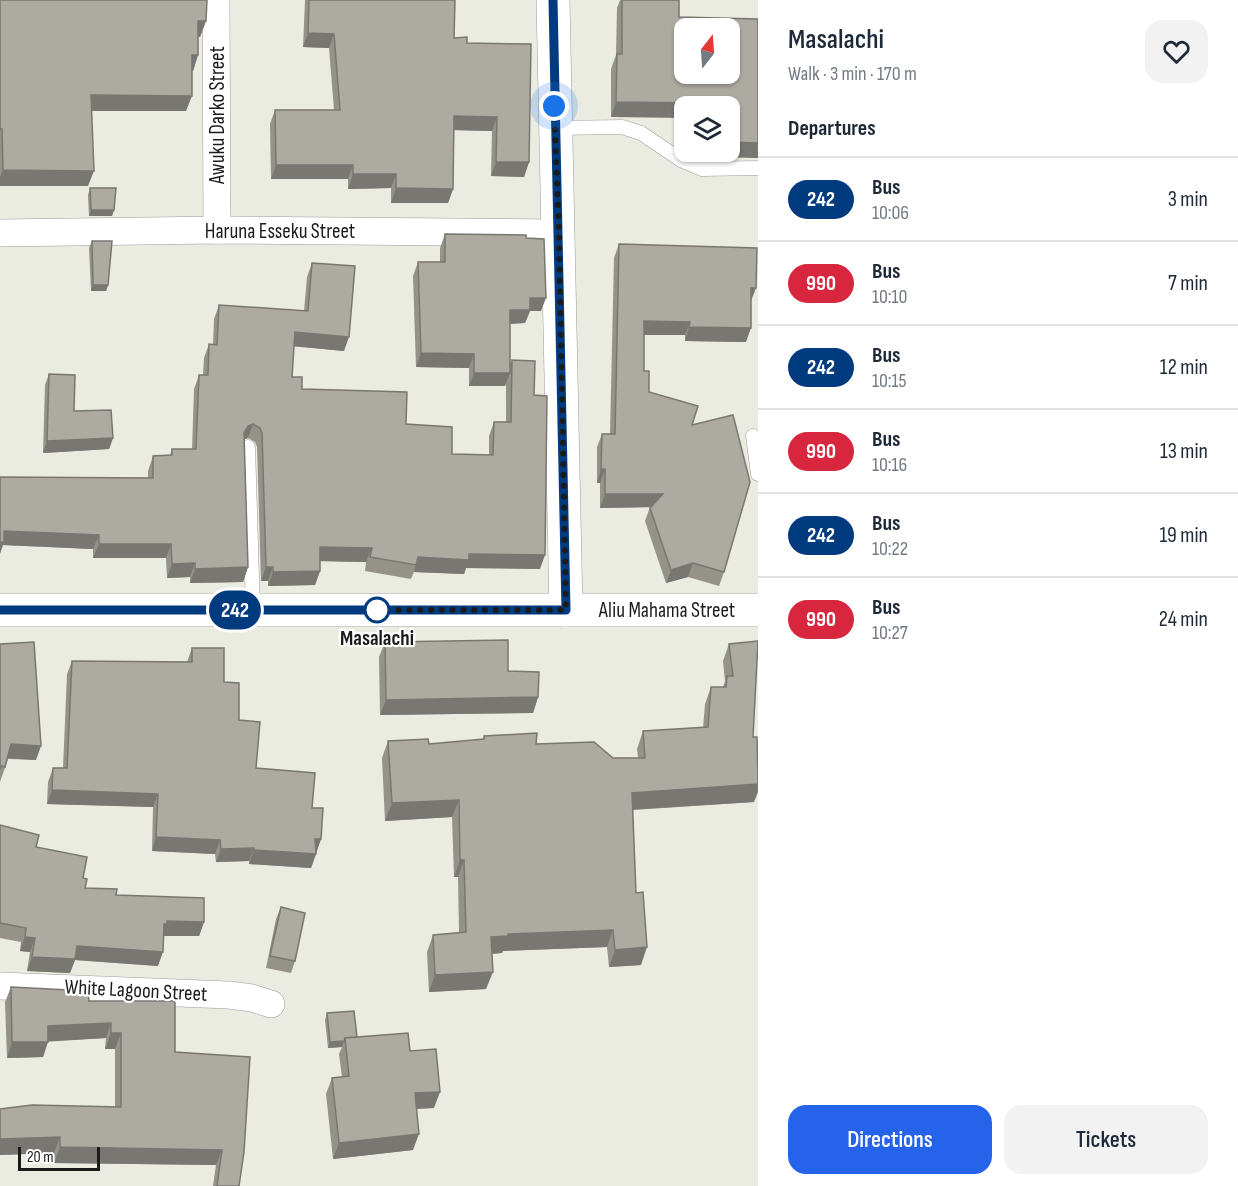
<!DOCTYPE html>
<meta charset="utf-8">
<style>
:root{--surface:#fff;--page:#f2f2f3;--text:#1f2937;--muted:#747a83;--line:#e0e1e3;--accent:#2563eb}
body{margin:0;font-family:"Sofia Sans Condensed",sans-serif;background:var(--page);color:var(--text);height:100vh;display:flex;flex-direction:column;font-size:22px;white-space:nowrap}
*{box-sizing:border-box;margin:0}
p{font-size:20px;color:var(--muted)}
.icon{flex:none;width:33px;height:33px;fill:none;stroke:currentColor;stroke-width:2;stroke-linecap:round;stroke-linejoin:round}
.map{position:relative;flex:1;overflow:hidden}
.side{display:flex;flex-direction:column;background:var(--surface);width:480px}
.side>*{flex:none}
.badge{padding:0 12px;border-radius:20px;font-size:21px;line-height:39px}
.needle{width:39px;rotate:17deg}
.fabs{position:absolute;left:674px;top:18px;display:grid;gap:12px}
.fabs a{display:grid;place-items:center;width:66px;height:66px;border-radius:12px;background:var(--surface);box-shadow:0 2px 4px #0004;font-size:30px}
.scale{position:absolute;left:18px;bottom:15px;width:82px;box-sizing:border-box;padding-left:6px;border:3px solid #1b1b1b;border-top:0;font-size:16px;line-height:21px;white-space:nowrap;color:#1b1b1b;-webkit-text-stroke:4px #fff;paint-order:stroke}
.you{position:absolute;width:30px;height:30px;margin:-15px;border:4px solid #fff;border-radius:50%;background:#1a73e8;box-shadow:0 0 0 9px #1a73e833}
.map>.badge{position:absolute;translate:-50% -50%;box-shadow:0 0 0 3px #fff}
h2{padding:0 30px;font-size:22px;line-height:54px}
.round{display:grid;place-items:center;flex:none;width:63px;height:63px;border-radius:18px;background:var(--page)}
.headline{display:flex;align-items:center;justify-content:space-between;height:102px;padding:0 30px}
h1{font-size:28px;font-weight:600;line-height:45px}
.cta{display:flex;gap:12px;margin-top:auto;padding:12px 30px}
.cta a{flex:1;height:69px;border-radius:18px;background:var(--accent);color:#fff;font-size:24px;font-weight:600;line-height:69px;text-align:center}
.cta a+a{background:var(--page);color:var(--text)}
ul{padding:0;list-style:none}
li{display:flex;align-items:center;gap:18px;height:84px;padding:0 30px;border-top:2px solid var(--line)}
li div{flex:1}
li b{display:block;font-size:22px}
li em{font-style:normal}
li .badge{min-width:66px;font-weight:700;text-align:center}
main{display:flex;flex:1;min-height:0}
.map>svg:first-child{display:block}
</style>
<main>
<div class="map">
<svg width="758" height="1186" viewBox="0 0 758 1186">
<rect width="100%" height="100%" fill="#eaebe1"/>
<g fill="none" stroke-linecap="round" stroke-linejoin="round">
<defs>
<g id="service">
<polyline points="554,128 622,127 641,133 681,160 702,169 758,168"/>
<polyline points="753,436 758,474"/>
<polyline points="248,447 253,610"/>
</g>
<g id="minor">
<polyline points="216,0 217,230"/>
<polyline points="0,233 217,230 559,233"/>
<polyline points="0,986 229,995 252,998 271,1004"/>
</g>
<g id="tertiary">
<polyline points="553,0 566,610"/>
<polyline points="0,610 758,610"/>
</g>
</defs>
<!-- service casing -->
<use href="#service" stroke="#9c9c9c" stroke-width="15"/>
<!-- minor casing -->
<use href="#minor" stroke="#9c9c9c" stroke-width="28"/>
<!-- tertiary casing -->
<use href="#tertiary" stroke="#9c9c9c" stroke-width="34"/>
<!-- service -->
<use href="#service" stroke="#fff" stroke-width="14"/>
<!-- minor -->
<use href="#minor" stroke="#fff" stroke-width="27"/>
<!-- tertiary -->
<use href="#tertiary" stroke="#fff" stroke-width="33"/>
</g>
<!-- wall -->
<g fill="#95928a">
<polygon points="0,0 206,21 200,37 198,37 198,55 193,71 192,71 186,111 91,111 88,186 0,186"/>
<polygon points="305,0 455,0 454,38 467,43 529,162 524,177 491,176 492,131 454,130 453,189 448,203 391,203 391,188 348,189 348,179 271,179 270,124 275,110 334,110 329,48 303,47"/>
<polygon points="620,0 679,17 758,19 758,158 694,156 694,152 729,152 729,106 684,106 611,117 611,69 616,55 617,8"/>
<polygon points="90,188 114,210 112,216 89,216 88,195"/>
<polygon points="445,234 526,238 541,311 530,311 525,323 510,324 510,364 512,360 534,395 540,569 466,568 464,574 414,572 411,579 365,571 366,562 320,561 320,571 315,585 268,586 268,581 261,581 257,447 255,442 248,438 244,439 248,567 243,582 190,583 190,577 167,578 166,558 93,558 93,549 3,545 0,477 148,478 148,471 153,456 170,455 172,449 192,449 194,389 199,375 203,375 204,358 209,344 213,344 214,319 219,305 304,311 307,277 312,263 344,351 294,346 292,377 302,389 406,424 452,454 489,455 489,436 494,422 506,422 506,383 505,386 469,386 469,368 416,367 413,276 418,262 440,262 440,248"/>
<polygon points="92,241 108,285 106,291 91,291 89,248"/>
<polygon points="619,244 751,301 746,342 685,341 685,335 644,335 644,371 649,392 692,425 724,572 719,586 688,577 666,583 645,521 650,507 600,508 600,483 597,483 597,447 602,434 610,434 614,258"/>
<polygon points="49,374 74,411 113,438 109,449 43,453 45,385"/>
<polygon points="385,642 538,697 533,713 380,715 379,657"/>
<polygon points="0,644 36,760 8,759 0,782"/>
<polygon points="729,644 753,737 754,802 633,810 636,893 641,965 609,967 607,947 503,951 502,953 492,954 486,989 429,992 427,952 433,935 459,933 458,877 454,877 452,817 385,821 382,758 388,741 429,744 483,739 484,736 613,758 638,758 637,749 643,731 703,728 705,704 711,687 723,687 725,681 723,661"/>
<polygon points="192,648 224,682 256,768 312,808 321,839 311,868 249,864 249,861 216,862 215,854 152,851 153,807 47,804 48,782 53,768 63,768 67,674 72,661 187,662"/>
<polygon points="0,825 36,847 83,878 85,888 116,895 204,922 199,936 163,936 158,966 75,960 70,973 27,971 30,952 20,951 21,942 0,938"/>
<polygon points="281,907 295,961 291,973 266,968 276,919"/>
<polygon points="11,987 89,1001 175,1052 239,1186 213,1186 216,1165 54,1163 54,1153 0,1155 115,1107 115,1049 105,1049 106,1038 48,1041 43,1057 7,1058 5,1002"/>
<polygon points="327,1013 357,1037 410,1051 434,1108 416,1109 413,1150 333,1159 326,1094 332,1078 342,1077 339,1054 342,1047 328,1048 325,1020"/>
</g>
<!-- shaded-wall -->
<g fill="#797771">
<polygon points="198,21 206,21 200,37 193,36"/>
<polygon points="308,33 334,34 329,48 303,47"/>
<polygon points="192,55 198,55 193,71 186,71"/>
<polygon points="91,95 192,96 186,111 85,111"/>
<polygon points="616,102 700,103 698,106 684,106 684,118 611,117"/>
<polygon points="454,116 497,117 492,131 449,130"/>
<polygon points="729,142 758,143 758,158 694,156 695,152 729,152"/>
<polygon points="496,162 529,162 524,177 491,176"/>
<polygon points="276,165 353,165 348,179 271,179"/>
<polygon points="3,170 94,171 88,186 0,186 0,177"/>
<polygon points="353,174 396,174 391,188 348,189"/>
<polygon points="396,188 453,189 448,203 391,203"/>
<polygon points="91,210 114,210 112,216 89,216"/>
<polygon points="93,285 108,285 106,291 91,291"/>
<polygon points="751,288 756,288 751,301 746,302"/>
<polygon points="530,298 546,298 541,311 530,311 525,323 505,324 510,310"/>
<polygon points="644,321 690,322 685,335 639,335"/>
<polygon points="689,327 751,328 746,342 685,341"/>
<polygon points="295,332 349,337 344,351 290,346"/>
<polygon points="421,353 474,354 469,368 416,367"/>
<polygon points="474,373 510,373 505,386 469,386"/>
<polygon points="253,424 248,438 243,440 244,433 248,426"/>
<polygon points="113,438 109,449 43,453 47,441"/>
<polygon points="601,469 605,469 600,483 597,483"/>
<polygon points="605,494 663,494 658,507 600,508"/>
<polygon points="4,531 99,535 93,549 3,545 0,554 0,542"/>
<polygon points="99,544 171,544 166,558 93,558"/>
<polygon points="320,547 372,548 366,562 315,561"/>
<polygon points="469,554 545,555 540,569 466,568 464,574 414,572 418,557"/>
<polygon points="195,563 190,577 167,578 172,564"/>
<polygon points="693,563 688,577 666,583 671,570"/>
<polygon points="248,567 243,582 190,583 195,569"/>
<polygon points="266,567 273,567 268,581 261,581"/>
<polygon points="320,571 315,585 268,586 273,572"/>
<polygon points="538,697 533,713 380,715 386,700"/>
<polygon points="11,744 41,746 36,760 6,758"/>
<polygon points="758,784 758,792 754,802 626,810 632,793"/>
<polygon points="52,790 158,794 153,807 47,804"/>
<polygon points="459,800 452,817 385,821 392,803"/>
<polygon points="156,837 220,840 215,854 152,851"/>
<polygon points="315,839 321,839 316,853"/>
<polygon points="254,848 249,861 216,862 221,849"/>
<polygon points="254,850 316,854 311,868 249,864"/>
<polygon points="460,860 464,860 458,877 454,877"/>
<polygon points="167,921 204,922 199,936 163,936 164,924"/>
<polygon points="613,930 607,947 503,951 502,953 484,954 491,937 508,934"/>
<polygon points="25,937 35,938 30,952 20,951"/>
<polygon points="77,946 163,952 158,966 75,960 70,973 27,971 32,957"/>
<polygon points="647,947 641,965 609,967 615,950"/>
<polygon points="493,972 486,989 429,992 435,975"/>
<polygon points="111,1023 106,1038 42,1042 48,1026"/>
<polygon points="111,1033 121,1033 115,1049 105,1049"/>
<polygon points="344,1041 342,1047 328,1048 330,1042"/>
<polygon points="12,1042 48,1042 43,1057 7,1058"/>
<polygon points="440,1092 434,1108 409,1109 415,1093"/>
<polygon points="419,1134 413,1150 333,1159 339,1143"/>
<polygon points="60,1137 54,1153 0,1155 0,1139"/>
<polygon points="60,1147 222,1150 216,1165 54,1163"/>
</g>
<!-- building -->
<g fill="#adaaa1" stroke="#797771" stroke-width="1.5" fill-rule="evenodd">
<polygon points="0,0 207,0 206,21 198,21 198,55 192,55 192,96 91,95 94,171 3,170 2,129 0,129"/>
<polygon points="309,0 455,0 454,38 467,37 467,43 531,44 529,162 496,162 497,117 454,116 453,189 396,188 396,174 353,174 353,165 276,165 275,110 340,110 334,34 308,33"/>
<path d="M622 0H679V17L758 19V143L729 142V106H700V103L616 102 617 54H622ZM684 28H729V74H684Z"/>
<polygon points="90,188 116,188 114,210 91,210"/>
<polygon points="445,234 526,235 526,238 544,239 546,298 530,298 530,310 510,310 510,373 474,373 474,354 421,353 418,262 445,262"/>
<polygon points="92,241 112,241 108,285 93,285"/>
<polygon points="619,244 757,248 756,288 751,288 751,328 689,327 690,322 644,321 644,371 649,371 649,392 698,406 692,425 733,415 750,482 724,572 693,563 671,570 650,508 663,494 605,494 605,469 601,469 602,434 615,434"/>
<polygon points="312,263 355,266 349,337 295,332 292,377 302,377 302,389 407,392 406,424 452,427 452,454 493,455 494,422 511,422 512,360 535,361 534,395 547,396 545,555 469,554 469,560 418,557 416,565 370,557 372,548 320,547 320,571 273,572 273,567 266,567 262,433 260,428 253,424 248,426 244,433 248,567 195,569 195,563 172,564 171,544 99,544 99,535 4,531 4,542 0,542 0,477 153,478 153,456 172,455 172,449 196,449 199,375 208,375 209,344 217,345 219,305 308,311"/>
<polygon points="49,374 75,375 74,411 111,410 113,438 47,441"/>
<polygon points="508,640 508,671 539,672 538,697 386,700 385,642"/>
<polygon points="758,641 753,737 757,737 758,784 632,793 636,893 643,892 647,947 615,950 613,930 508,934 508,936 491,937 493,972 435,975 433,935 466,932 464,860 460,860 459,800 392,803 388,741 428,739 429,744 484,739 484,736 537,733 536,744 594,742 613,758 645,758 643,731 708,727 711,687 726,687 727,676 733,676 729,644"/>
<polygon points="34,642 41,746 11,744 5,767 1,766 0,769 0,644"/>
<polygon points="192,648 224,648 224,682 239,683 239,720 260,722 256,768 315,773 312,808 323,808 321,839 315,839 316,854 254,850 254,848 221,849 220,840 156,837 158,794 52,790 53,768 67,768 72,661 192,662"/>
<polygon points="0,825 39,835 36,847 87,857 83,878 87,879 85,888 117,889 116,895 204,898 204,922 167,921 167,924 164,924 163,952 77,946 75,959 32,957 35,938 25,937 26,928 0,923"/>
<polygon points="281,907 305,913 295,961 270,956"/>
<polygon points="11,987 88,991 89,1001 175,1001 175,1052 250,1057 244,1152 239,1186 217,1186 222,1150 60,1147 60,1137 0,1139 0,1109 32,1105 121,1107 121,1033 111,1033 111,1023 48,1026 48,1042 12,1042"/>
<polygon points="354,1011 357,1037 345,1038 344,1041 330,1042 327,1013"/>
<polygon points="408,1033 410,1051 436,1049 440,1092 415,1093 419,1134 339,1143 332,1078 349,1076 345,1038"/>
</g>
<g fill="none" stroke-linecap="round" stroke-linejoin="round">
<defs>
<polyline id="line" points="0,610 566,610 553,0"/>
</defs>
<!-- line casing -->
<use href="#line" stroke="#fff" stroke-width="14"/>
<!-- line -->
<use href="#line" stroke="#003b80" stroke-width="9"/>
<!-- walk -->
<polyline stroke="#1b1b1b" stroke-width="6" stroke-dasharray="0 10.8" points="377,610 566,610 559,232 554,106"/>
</g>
<!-- markers -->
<circle fill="#fff" stroke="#003b80" stroke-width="3" cx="377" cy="610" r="12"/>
<g text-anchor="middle" stroke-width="4.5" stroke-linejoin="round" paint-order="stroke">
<!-- street labels -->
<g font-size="21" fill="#1b1b1b" stroke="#fff">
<text transform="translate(217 115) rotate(-90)" y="7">Awuku Darko Street</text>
<text x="280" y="238">Haruna Esseku Street</text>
<text x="667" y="617">Aliu Mahama Street</text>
<text transform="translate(136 990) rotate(3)" y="7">White Lagoon Street</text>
</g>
<!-- stop labels -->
<g font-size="21" font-weight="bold" fill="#1b1b1b" stroke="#fff">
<text x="377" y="645">Masalachi</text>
</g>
</g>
</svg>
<div class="fabs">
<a><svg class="needle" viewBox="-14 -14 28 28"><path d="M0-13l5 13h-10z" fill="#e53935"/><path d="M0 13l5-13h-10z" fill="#747a83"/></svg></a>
<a><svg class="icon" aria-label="layers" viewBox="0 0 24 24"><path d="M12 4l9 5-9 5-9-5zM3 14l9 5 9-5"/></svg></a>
</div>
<div class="scale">20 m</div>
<div class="you" style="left:554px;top:106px"></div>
<b class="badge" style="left:235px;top:610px;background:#003b80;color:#fff">242</b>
</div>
<section class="side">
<div class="headline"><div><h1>Masalachi</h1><p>Walk · 3 min · 170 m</p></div><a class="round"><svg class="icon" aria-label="heart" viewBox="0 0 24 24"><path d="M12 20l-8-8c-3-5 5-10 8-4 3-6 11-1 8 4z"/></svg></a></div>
<h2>Departures</h2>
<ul>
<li><span class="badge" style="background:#003b80;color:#fff">242</span><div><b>Bus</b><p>10:06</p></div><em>3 min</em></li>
<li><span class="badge" style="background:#d7263d;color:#fff">990</span><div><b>Bus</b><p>10:10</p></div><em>7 min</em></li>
<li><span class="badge" style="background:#003b80;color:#fff">242</span><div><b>Bus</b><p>10:15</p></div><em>12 min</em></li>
<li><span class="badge" style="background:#d7263d;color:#fff">990</span><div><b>Bus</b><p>10:16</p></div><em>13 min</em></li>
<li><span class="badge" style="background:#003b80;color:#fff">242</span><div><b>Bus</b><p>10:22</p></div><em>19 min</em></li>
<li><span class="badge" style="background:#d7263d;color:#fff">990</span><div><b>Bus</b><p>10:27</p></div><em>24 min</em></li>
</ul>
<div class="cta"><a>Directions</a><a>Tickets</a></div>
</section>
</main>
